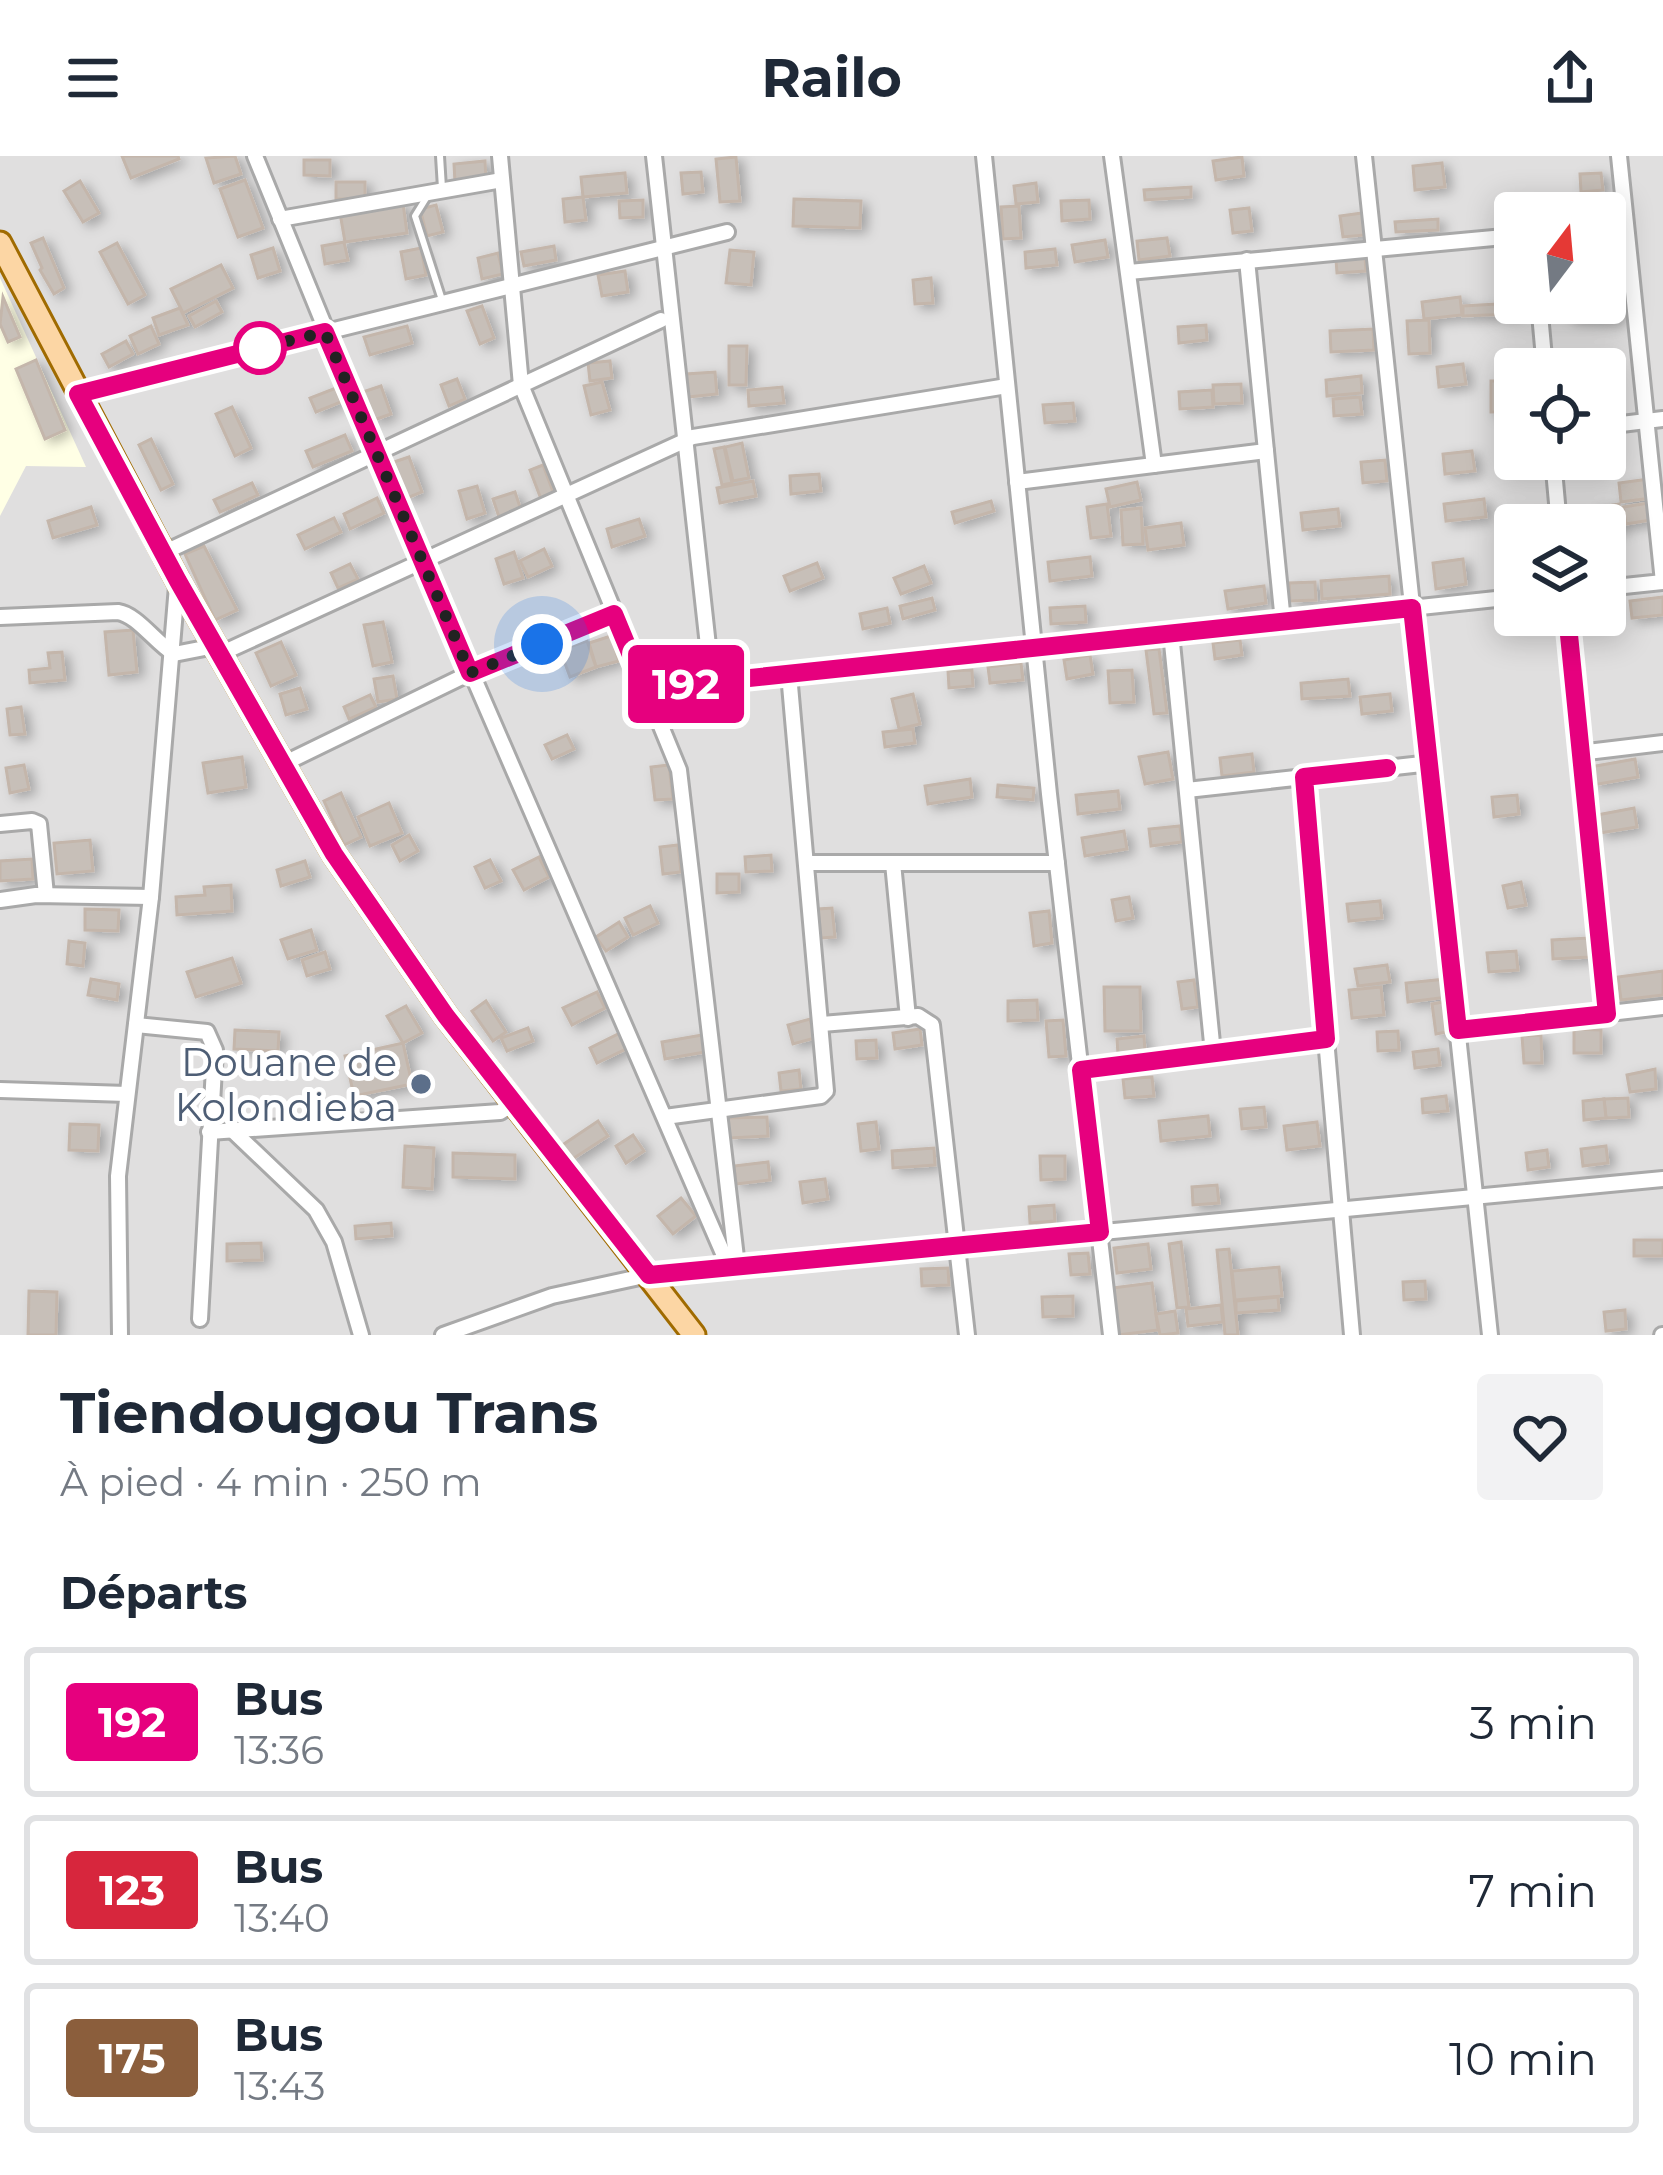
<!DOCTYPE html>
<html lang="fr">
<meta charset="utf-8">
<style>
:root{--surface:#fff;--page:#f2f2f3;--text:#1f2937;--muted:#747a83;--line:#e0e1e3}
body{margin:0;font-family:Montserrat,sans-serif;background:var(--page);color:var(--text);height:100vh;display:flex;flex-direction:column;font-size:45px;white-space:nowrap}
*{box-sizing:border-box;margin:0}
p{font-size:39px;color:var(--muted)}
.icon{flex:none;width:66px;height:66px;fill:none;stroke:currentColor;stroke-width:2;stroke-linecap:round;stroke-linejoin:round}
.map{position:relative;height:1179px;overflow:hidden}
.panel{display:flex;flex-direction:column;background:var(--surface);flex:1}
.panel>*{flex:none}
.badge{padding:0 24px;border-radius:9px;font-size:42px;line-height:78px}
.needle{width:78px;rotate:16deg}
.buttons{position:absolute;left:1494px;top:36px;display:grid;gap:24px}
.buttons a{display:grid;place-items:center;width:132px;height:132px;border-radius:12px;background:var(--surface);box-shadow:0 6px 30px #0003;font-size:60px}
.you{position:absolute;width:60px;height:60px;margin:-30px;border:9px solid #fff;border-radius:50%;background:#1a73e8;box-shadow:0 0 0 18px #1a73e833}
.map>.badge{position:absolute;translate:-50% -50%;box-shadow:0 0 0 6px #fff}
h2{padding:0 60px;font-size:45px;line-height:108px}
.round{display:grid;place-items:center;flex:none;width:126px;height:126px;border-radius:12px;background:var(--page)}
.head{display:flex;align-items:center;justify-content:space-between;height:204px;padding:0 60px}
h1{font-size:57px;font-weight:700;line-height:90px}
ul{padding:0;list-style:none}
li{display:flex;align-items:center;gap:36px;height:150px;margin:0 24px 18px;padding:0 36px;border:6px solid var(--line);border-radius:12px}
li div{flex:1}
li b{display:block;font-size:45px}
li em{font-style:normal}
li .badge{min-width:132px;font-weight:700;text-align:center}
header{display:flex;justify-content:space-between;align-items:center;height:156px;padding:0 60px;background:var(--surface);font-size:54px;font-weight:700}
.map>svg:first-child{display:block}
</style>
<header><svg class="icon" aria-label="menu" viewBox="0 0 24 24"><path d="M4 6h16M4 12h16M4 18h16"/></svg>Railo<svg class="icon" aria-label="share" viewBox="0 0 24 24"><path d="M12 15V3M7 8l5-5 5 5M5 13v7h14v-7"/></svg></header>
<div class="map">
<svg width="1663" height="1179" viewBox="0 0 1663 1179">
<defs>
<filter id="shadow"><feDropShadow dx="6" dy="4" stdDeviation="6" flood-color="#0004"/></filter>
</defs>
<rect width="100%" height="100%" fill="#f2efe9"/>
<!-- residential -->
<path fill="#e0dfdf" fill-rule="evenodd" d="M0 0H1663V1179H0ZM1515 57H1605V147H1515ZM1515 213H1605V303H1515ZM1515 369H1605V459H1515Z"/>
<!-- education -->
<polygon fill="#ffffe5" points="0,122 86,311 26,310 0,360"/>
<!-- building -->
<g fill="#c7bfb8" stroke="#c4b6ab" stroke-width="3" filter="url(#shadow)">
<polygon points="122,0 178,0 179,3 131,22"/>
<polygon points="235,0 241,18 214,27 206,2"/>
<polygon points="736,1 740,45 720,46 716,3"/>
<polygon points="1242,1 1244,20 1216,24 1213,5"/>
<polygon points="304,4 330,4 330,20 304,19"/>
<polygon points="485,5 486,24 455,27 454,8"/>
<polygon points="1442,7 1445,31 1415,34 1413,10"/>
<polygon points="701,16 703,36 683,38 681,17"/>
<polygon points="625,17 627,37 583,41 581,21"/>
<polygon points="1601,17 1603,34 1581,36 1580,18"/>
<polygon points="245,24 263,72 238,81 220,33"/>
<polygon points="80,25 99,57 83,66 64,35"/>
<rect x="336" y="26" width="29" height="17"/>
<polygon points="1036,27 1038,46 1016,48 1014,30"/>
<polygon points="1191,31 1191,41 1145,44 1144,34"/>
<polygon points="583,41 586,64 565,66 563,43"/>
<polygon points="794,43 861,45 860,72 793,70"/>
<polygon points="643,44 643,61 620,62 619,45"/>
<polygon points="1089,44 1090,63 1062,65 1061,45"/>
<polygon points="1534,46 1535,57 1515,57 1515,66 1504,67 1504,47"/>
<polygon points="403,47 407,77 345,86 340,57"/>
<polygon points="436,49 443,76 427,80 420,53"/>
<polygon points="1019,50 1021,82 1003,83 1001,51"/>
<polygon points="1249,52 1252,75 1233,77 1230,54"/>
<polygon points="1362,57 1365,79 1343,81 1340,60"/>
<polygon points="1438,63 1438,74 1396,76 1395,66"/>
<polygon points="43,82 64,132 54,138 40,114 42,112 31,87"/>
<polygon points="1167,82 1170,100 1139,104 1137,85"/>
<polygon points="1105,84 1108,101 1075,106 1072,89"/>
<polygon points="344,86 348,104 325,108 322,90"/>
<polygon points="117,87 145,139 128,148 100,96"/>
<polygon points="554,90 556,104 524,110 521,96"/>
<polygon points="273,92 280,115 258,122 251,99"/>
<polygon points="421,92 426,119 406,123 401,96"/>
<polygon points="1055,93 1057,109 1026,112 1025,96"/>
<polygon points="730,94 754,96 751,129 726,127"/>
<polygon points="498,97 503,118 482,123 478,102"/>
<polygon points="1365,102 1366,115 1337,117 1336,104"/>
<polygon points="221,109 233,132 183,157 171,133"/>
<polygon points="625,115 628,136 602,140 598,119"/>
<polygon points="931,122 933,147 915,148 913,124"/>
<polygon points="3,141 20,181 8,186 0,168"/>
<polygon points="1460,141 1462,159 1424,163 1422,146"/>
<polygon points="1605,141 1619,142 1617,165 1568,162 1569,147 1605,147"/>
<polygon points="216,145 222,156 195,171 189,160"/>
<polygon points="1513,147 1513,158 1463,160 1463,150"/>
<polygon points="482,150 494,182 480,188 467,155"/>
<polygon points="180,152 188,169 159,179 153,162"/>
<polygon points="1429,164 1430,197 1409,198 1407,165"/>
<polygon points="1206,169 1207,184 1179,187 1178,171"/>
<polygon points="151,170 159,188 138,198 130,180"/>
<polygon points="407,170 412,187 370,199 364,181"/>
<polygon points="1373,173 1374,194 1331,196 1330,175"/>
<polygon points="126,185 133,198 109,211 102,198"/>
<polygon points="729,190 747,190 746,229 729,229"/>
<polygon points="36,204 65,274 45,283 16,213"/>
<polygon points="610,205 612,222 590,225 588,207"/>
<polygon points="1463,208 1466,228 1439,231 1437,211"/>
<polygon points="715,216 717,238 688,241 686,218"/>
<polygon points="1361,220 1362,237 1327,240 1326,224"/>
<polygon points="457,223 465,243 449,250 441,229"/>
<rect x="1491" y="225" width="24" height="31"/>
<polygon points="602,226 610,254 591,259 584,230"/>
<polygon points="1241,228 1242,247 1214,248 1213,229"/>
<polygon points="381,230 391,258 374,264 363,236"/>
<polygon points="782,231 784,247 749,250 748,234"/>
<polygon points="336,232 341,246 316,256 310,242"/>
<polygon points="1212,234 1213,251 1180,253 1179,236"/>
<polygon points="1360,241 1362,258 1334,260 1333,243"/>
<polygon points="1073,247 1075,265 1045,267 1043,249"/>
<polygon points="232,251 251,292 235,300 216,258"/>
<polygon points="345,279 352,295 313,311 306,295"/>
<polygon points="151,283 173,328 161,334 139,289"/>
<polygon points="742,287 749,322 733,325 725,291"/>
<polygon points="724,291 732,327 722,329 714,293"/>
<polygon points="1472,295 1475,315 1445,318 1443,298"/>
<polygon points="409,301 422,336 407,342 394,306"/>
<polygon points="1385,304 1387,325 1363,327 1361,306"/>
<polygon points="543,309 554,338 541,343 530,314"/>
<polygon points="819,318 821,335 791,338 790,320"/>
<polygon points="1649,323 1652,342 1621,346 1619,327"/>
<polygon points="753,325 756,340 720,347 717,332"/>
<polygon points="1137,326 1141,344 1110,351 1106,333"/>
<polygon points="252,327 258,339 220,356 214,344"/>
<polygon points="477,330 485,357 467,363 459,335"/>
<polygon points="515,336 521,354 499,361 493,343"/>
<polygon points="377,342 384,357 350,373 344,358"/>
<polygon points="1484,343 1486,361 1446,365 1444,348"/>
<polygon points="991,345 994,355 955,367 952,356"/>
<polygon points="1649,347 1651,364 1626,368 1623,351"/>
<polygon points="1107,348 1111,380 1091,382 1087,351"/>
<polygon points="1619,348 1622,372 1605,374 1605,369 1597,369 1595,352"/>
<polygon points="91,351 97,369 53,382 48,365"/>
<polygon points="1141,352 1143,388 1123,389 1121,354"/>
<polygon points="1338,353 1340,370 1303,374 1301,357"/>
<polygon points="334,362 341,376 305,393 298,379"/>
<polygon points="639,363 645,380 612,391 607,373"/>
<polygon points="1181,367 1184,389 1148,394 1145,372"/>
<polygon points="204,390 237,454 215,464 185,398"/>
<polygon points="544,393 552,410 528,421 520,405"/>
<polygon points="514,396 523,422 504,428 496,403"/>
<polygon points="1090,401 1092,420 1050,425 1048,406"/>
<polygon points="1463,403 1466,428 1436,433 1433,407"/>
<polygon points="817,407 823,422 790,435 784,420"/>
<polygon points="350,408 358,423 338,432 331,417"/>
<polygon points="924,410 931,427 901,438 894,422"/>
<polygon points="1389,420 1390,438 1322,443 1321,425"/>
<polygon points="1315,426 1316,444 1290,445 1289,427"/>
<polygon points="1264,430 1266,447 1228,453 1225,435"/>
<polygon points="1663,441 1663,459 1632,462 1630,445"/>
<polygon points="932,442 935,454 903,463 900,450"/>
<polygon points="1085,450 1086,466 1051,468 1050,452"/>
<polygon points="887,452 890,467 863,473 860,458"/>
<polygon points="383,466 392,506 373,510 364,469"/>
<polygon points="133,474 137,516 109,519 105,476"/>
<polygon points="611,480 619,505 596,511 589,487"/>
<polygon points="1240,484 1242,499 1215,503 1213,487"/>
<polygon points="587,485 596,511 570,521 560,494"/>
<polygon points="281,486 296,519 271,530 256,497"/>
<polygon points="1159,493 1167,557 1154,558 1146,494"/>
<polygon points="62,496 65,524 30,527 29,514 50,512 48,497"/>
<polygon points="1090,499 1093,518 1067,523 1064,504"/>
<polygon points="1021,507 1023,524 990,527 988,511"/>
<polygon points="972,514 973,530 949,532 948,515"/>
<polygon points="1132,514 1134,546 1110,547 1108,515"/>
<polygon points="393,520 397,543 378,546 374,523"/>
<polygon points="1348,523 1350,540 1302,543 1301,527"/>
<polygon points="300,532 307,553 286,559 280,538"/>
<polygon points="913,538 920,568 899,573 892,543"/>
<polygon points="1390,538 1392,555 1362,558 1360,541"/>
<polygon points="370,539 376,551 349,563 344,551"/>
<polygon points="21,551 25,578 10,579 7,553"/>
<polygon points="913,573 915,587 885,591 883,576"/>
<polygon points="567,579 574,593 552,603 545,589"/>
<polygon points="1168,596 1173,623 1145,628 1139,601"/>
<polygon points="1252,598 1254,616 1222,620 1220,602"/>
<polygon points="242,601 246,631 208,637 203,607"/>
<polygon points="1635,603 1638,621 1593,629 1590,611"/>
<polygon points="24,609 29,633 10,637 6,612"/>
<polygon points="669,609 673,643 655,644 651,611"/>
<polygon points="970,623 972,641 928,648 925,630"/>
<polygon points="998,629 1034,632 1033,644 997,641"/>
<polygon points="1118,635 1120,653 1078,658 1076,639"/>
<polygon points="341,637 361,681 344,689 324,645"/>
<polygon points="1517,639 1519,658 1494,661 1492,641"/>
<polygon points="389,647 402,677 370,690 358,661"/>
<polygon points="1634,652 1637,671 1600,677 1597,659"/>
<polygon points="1180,670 1182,686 1151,690 1149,673"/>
<polygon points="1124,675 1127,693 1085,700 1082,682"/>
<polygon points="409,679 418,695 400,705 392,689"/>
<polygon points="90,684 93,715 57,718 54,687"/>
<polygon points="678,689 681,716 663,718 660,691"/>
<polygon points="771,699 772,715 746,716 745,701"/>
<polygon points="539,701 549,721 524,734 513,714"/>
<polygon points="32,703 33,723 0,725 0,705"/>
<polygon points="490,704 501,725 485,732 475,711"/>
<polygon points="305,705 310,721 281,730 277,714"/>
<polygon points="717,718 739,718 739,736 717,737"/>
<polygon points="1521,726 1526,749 1508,752 1503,730"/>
<polygon points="231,729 232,755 177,759 176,741 205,739 204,731"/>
<polygon points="1129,741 1133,762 1116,765 1112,744"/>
<polygon points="1380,745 1382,762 1349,765 1347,748"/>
<polygon points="650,750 658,767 633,779 625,762"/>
<polygon points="832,752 835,781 821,782 818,753"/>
<polygon points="85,753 119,754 118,775 85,774"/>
<polygon points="1049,755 1052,787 1034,790 1030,757"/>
<polygon points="619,766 628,781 606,795 596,781"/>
<polygon points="311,774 317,794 288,803 281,784"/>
<polygon points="1588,782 1590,801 1553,803 1552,784"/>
<polygon points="69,785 85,787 83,810 67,808"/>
<polygon points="1516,795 1518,814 1489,816 1487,797"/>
<polygon points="325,796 330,813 307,820 302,804"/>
<polygon points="232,802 241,827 196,841 187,816"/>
<polygon points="1387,809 1390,826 1358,830 1355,813"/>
<polygon points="1663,815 1663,839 1621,844 1618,821"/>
<polygon points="91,823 119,828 117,844 88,839"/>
<polygon points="1446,823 1448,841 1408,846 1406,827"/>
<polygon points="1194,824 1198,851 1182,853 1178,826"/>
<polygon points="1104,831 1140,831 1141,875 1105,875"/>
<polygon points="1381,831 1384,859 1352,862 1349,834"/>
<polygon points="597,836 605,852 572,869 563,852"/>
<polygon points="1037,844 1038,864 1008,865 1008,845"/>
<polygon points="486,845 506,876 493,885 472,855"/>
<polygon points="1448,845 1452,875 1436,878 1432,848"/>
<polygon points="406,850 422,877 403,887 387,860"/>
<polygon points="810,863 815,882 793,888 788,869"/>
<polygon points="1063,864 1066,900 1049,901 1046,865"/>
<polygon points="528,872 533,885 507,895 501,882"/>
<polygon points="920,873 922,889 895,893 893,877"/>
<polygon points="1574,873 1601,874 1601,897 1574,897"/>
<polygon points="235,874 279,876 278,895 234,893"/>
<polygon points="1398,875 1399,894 1378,895 1377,876"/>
<polygon points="620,877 628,892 597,907 590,892"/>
<polygon points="702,879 705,896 665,903 662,886"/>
<polygon points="1541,879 1542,907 1524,907 1522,880"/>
<polygon points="1144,880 1145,895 1118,898 1117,883"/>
<polygon points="876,884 877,902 857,903 856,885"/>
<polygon points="403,887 412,928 354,940 345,900"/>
<polygon points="1438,893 1440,909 1415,912 1413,896"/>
<polygon points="1655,913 1656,933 1630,936 1627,919"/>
<polygon points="799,914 801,933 781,935 779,917"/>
<polygon points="1152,921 1154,940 1125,942 1123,923"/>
<polygon points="1446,940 1448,955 1423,957 1422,943"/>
<polygon points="1628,942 1629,961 1606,962 1604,943"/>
<polygon points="1604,943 1606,962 1584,964 1583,945"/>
<polygon points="1264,951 1266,971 1242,973 1240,953"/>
<polygon points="1208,960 1210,980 1161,985 1159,965"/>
<polygon points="767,961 768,980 729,982 727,962"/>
<polygon points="598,965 608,980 571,1004 561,990"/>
<polygon points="876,966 879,993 861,995 858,968"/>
<polygon points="1317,966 1320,990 1287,994 1284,970"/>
<polygon points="70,968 99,969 98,995 69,994"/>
<polygon points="633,979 644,995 626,1007 616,990"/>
<polygon points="405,990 434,992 432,1033 403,1031"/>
<polygon points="1606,990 1608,1007 1583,1010 1581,993"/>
<polygon points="934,992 935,1009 893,1012 892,995"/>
<polygon points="1547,994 1549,1011 1528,1014 1526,997"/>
<polygon points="453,997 515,999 515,1023 453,1021"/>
<polygon points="1040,1000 1065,1000 1065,1023 1041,1024"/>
<polygon points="768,1006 770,1024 736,1028 734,1010"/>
<polygon points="825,1023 828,1043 803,1047 800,1026"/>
<polygon points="1217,1029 1219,1047 1193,1049 1192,1031"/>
<polygon points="681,1042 696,1060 673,1078 658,1060"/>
<polygon points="1054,1049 1055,1065 1030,1067 1029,1051"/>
<polygon points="391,1067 392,1080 356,1083 355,1070"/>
<rect x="1634" y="1084" width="29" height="16"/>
<polygon points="1181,1086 1189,1151 1177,1152 1169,1088"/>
<polygon points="261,1087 262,1104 227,1105 227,1088"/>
<polygon points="1148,1088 1151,1113 1117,1117 1114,1092"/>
<polygon points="1229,1093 1238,1179 1225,1179 1217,1094"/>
<polygon points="1088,1097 1090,1118 1071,1119 1069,1098"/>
<polygon points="1279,1111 1282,1140 1235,1144 1232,1115"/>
<polygon points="948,1112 949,1129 922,1130 921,1113"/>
<polygon points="1425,1125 1426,1143 1404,1144 1403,1126"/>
<polygon points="1152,1127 1158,1174 1118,1179 1112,1132"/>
<polygon points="29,1135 57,1136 56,1179 28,1179"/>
<polygon points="1073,1140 1073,1160 1043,1161 1042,1141"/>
<polygon points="1278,1141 1279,1154 1236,1157 1236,1145"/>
<polygon points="1221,1149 1223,1166 1188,1170 1186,1153"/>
<polygon points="1625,1154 1626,1173 1606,1175 1604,1156"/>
<polygon points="1175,1155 1178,1177 1160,1179 1156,1158"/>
</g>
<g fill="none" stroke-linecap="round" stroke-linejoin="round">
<defs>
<g id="lane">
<polyline points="440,0 442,32"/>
<polyline points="428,39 415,60 442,144"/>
</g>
<g id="street">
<polyline points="255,0 375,294 729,1111"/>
<polyline points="500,0 521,229 679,614 737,1110"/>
<polyline points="654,0 712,526"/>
<polyline points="984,0 1049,638 1111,1179"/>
<polyline points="1112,0 1154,309"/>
<polyline points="1364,0 1490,1179"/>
<polyline points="280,63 502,24"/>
<polyline points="1605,72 1626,70"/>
<polyline points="1247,104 1283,466"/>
<polyline points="1129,116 1515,80"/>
<polyline points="1539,147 1545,213"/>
<polyline points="78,238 727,76"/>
<polyline points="1605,270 1663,263"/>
<polyline points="1553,303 1559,369"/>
<polyline points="1017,326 1266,295"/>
<polyline points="163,397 661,164"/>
<polyline points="1605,432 1663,426 1619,0"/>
<polyline points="1567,459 1607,858"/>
<path d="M0 461 118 456C137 459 154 485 174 498L215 490"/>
<polyline points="1171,477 1213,897"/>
<polyline points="220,498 693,281 1007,230"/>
<polyline points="645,533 1515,441"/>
<polyline points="1579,597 1663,587"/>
<polyline points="283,608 470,517 614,457"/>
<polyline points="1303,621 1352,1179"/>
<polyline points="1187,634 1431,607"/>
<polyline points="0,668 32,665 39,668 46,739"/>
<polyline points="807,707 1057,707"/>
<polyline points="893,707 908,862"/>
<polyline points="0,744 36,739 151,741"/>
<polyline points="822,868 918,860 932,869 967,1179"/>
<polyline points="136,869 207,876 215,894 200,1163"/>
<polyline points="1458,874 1663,851"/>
<polyline points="1081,914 1326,883"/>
<polyline points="0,934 127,938"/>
<polyline points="665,961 821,940 826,935 789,518"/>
<polyline points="232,974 316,1054 334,1086 361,1179"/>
<polyline points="209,976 500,956 514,947"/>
<polyline points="120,1179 118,1020 151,741 177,430"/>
<polyline points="443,1179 552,1140 649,1119 1663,1023"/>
<polyline points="1662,1179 1663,1179"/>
</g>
<polyline id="primary" points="0,87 178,425 334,698 446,860 694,1179"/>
</defs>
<!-- lane casing -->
<use href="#lane" stroke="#a9a9a9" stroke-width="12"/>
<!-- street casing -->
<use href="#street" stroke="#a9a9a9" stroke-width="20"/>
<!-- primary casing -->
<use href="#primary" stroke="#a06b00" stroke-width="27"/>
<!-- lane -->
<use href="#lane" stroke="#fff" stroke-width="6"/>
<!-- street -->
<use href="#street" stroke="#fff" stroke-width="14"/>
<!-- primary -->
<use href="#primary" stroke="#fcd6a4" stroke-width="21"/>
</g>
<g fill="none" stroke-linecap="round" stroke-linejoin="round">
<defs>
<polyline id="line" points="1387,612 1304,621 1326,883 1081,914 1100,1076 649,1119 446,860 334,698 178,425 78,238 325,176 470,517 614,458 645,533 1412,452 1458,874 1607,858 1567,459"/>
</defs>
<!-- line casing -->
<use href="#line" stroke="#fff" stroke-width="27"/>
<!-- line -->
<use href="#line" stroke="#e6007e" stroke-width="18"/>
<!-- walk -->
<polyline stroke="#222" stroke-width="12" stroke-dasharray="0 21.6" points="260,192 243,196 325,176 470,517 542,488"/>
</g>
<!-- markers -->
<circle fill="#fff" stroke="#e6007e" stroke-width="6" cx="260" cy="192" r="24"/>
<circle fill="#5c6f8a" stroke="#fff" stroke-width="4.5" cx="421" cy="928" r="12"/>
<g text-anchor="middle" stroke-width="10" stroke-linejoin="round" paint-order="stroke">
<!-- service labels -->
<g font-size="39" fill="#4e5e75" stroke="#fff" text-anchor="end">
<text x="397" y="920">Douane de<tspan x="397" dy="45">Kolondieba</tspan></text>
</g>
</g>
</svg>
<div class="buttons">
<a><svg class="needle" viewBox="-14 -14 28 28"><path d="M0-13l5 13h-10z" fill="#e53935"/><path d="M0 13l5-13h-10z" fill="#747a83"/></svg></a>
<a><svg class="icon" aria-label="locate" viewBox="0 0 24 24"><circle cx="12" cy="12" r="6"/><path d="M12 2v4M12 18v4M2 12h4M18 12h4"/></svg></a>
<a><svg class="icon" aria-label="layers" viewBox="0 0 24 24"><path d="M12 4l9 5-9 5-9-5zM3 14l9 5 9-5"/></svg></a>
</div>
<div class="you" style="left:542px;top:488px"></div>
<b class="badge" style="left:686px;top:528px;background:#e6007e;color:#fff">192</b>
</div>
<section class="panel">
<div class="head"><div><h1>Tiendougou Trans</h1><p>À pied · 4 min · 250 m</p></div><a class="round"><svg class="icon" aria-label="heart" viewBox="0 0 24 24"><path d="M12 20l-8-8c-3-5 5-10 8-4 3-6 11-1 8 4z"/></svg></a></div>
<h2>Départs</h2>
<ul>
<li><span class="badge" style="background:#e6007e;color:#fff">192</span><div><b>Bus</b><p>13:36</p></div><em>3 min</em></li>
<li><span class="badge" style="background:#d7263d;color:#fff">123</span><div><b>Bus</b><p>13:40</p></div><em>7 min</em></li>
<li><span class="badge" style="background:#8b5e3c;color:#fff">175</span><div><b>Bus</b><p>13:43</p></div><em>10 min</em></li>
</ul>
</section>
